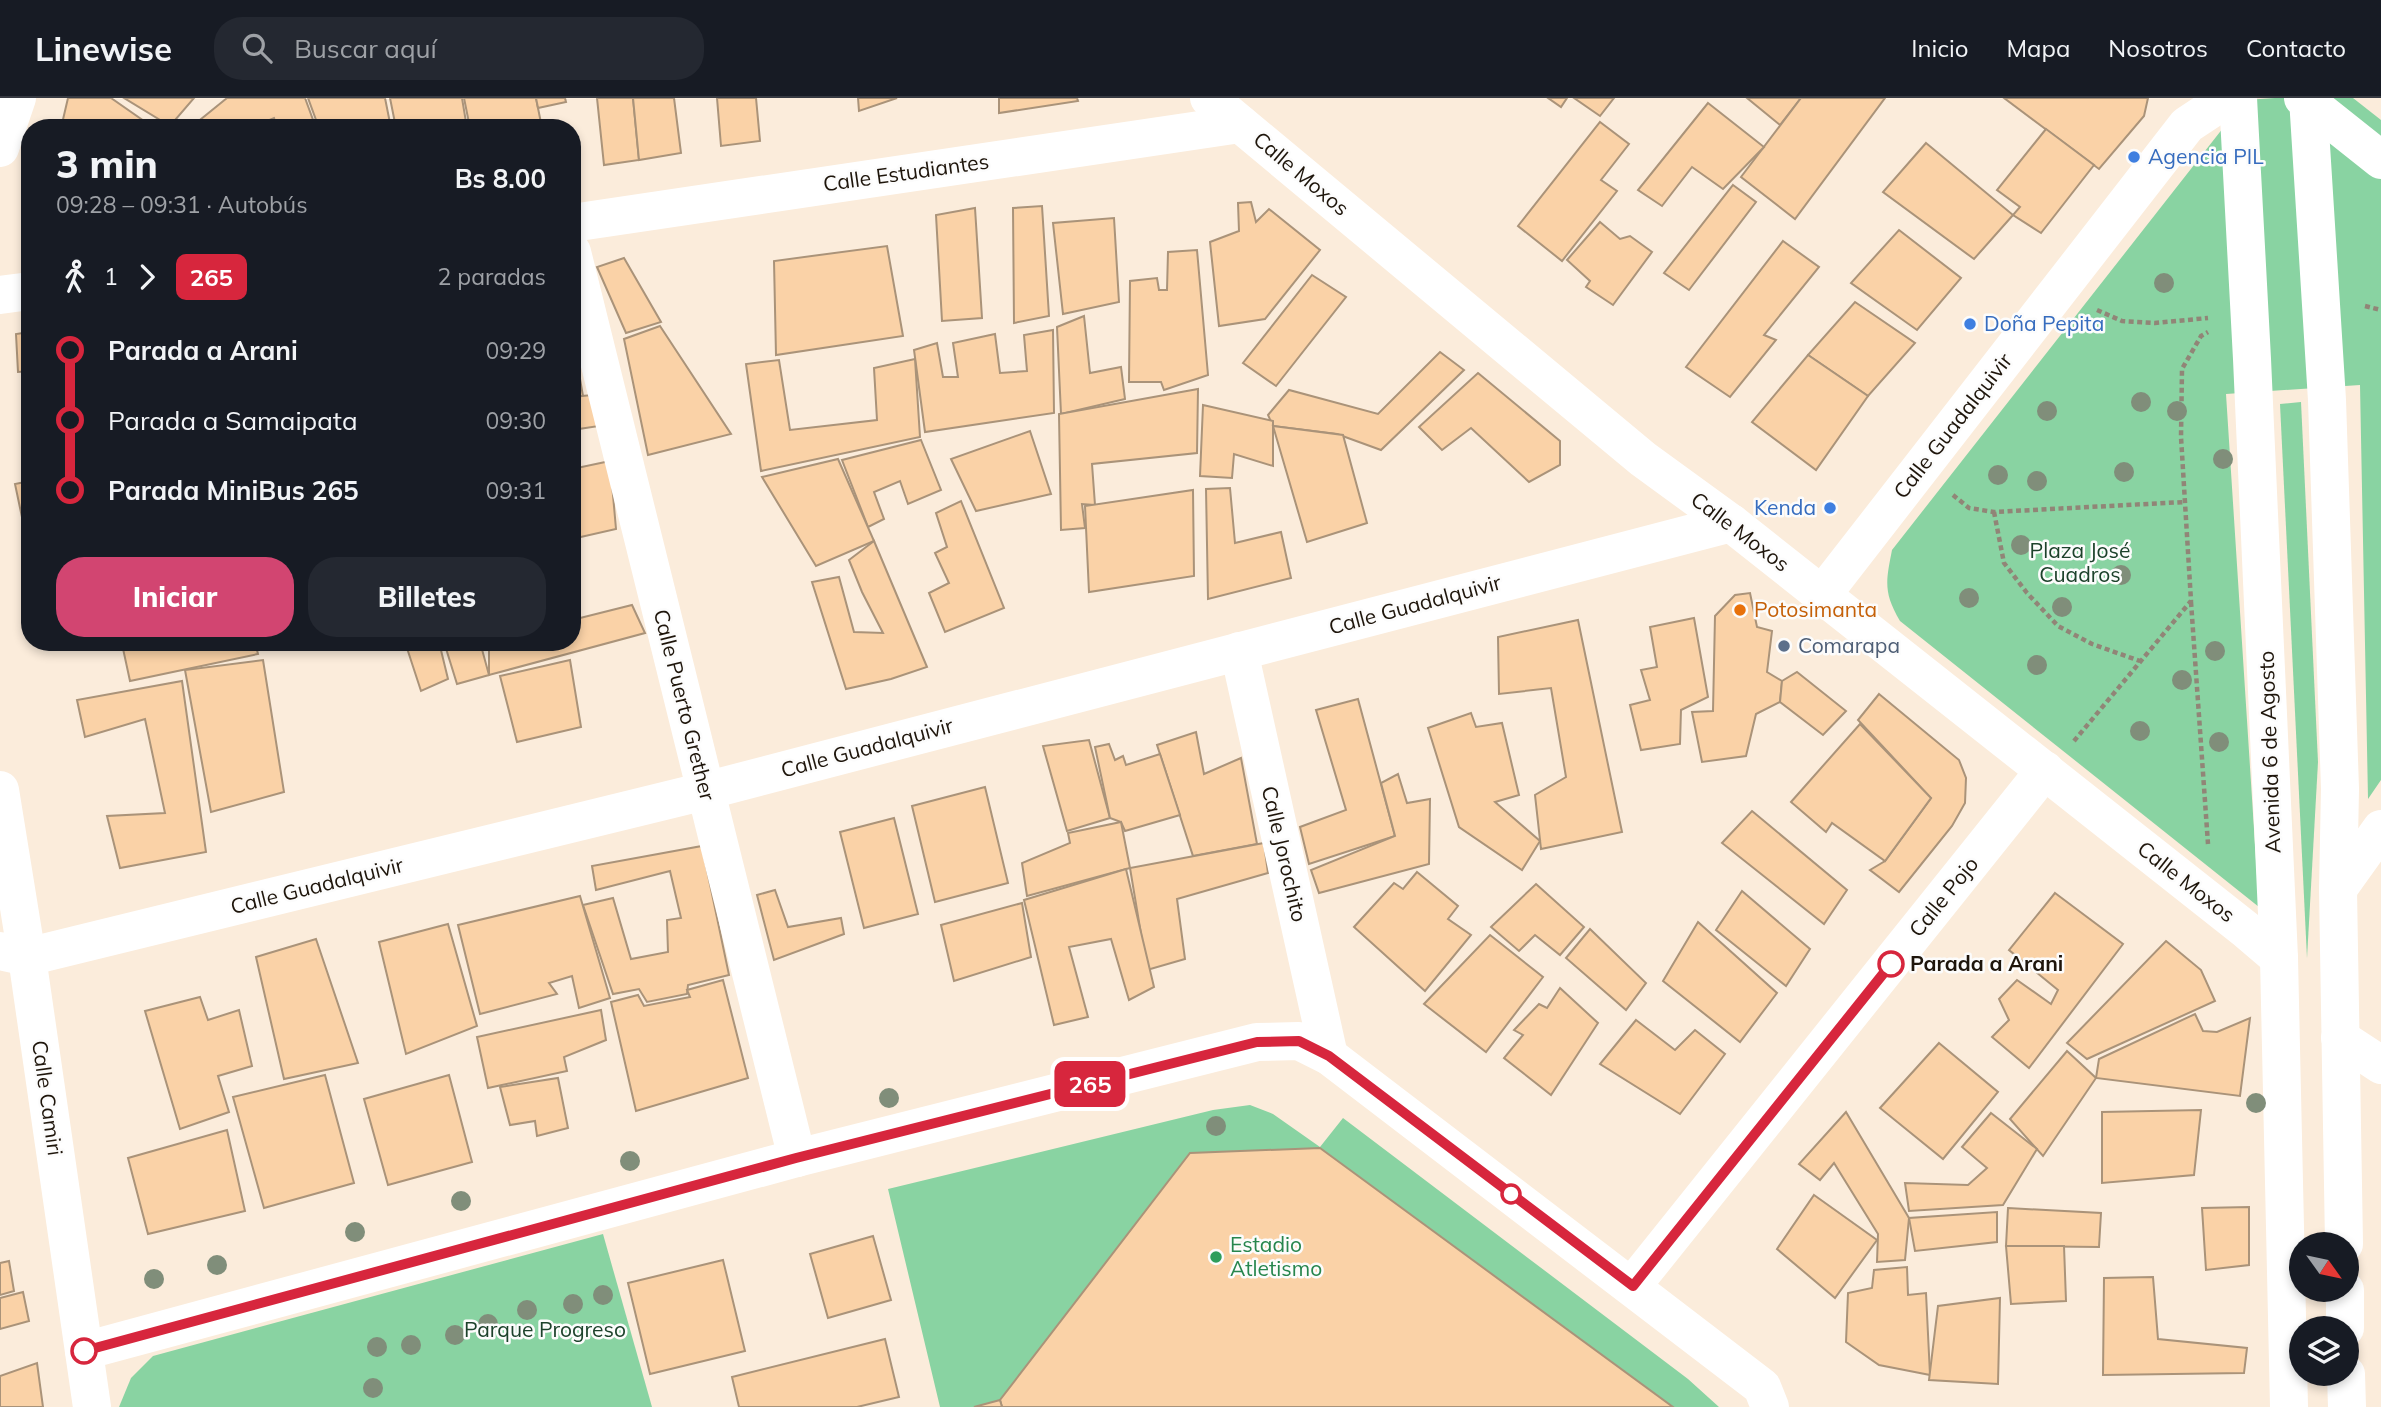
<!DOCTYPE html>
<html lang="es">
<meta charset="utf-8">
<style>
:root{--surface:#171b24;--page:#242831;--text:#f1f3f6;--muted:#9ea1a6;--line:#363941;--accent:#d24571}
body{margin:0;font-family:Mulish,sans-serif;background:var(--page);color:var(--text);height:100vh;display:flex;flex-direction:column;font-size:26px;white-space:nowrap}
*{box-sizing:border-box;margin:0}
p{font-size:23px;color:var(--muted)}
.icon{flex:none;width:38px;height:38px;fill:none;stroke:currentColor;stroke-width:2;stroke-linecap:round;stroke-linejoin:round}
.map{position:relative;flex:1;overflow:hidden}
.details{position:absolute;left:21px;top:21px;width:560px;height:532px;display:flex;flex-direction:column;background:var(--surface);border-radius:28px;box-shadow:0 4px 10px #0003}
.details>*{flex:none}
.badge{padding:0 14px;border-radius:10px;font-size:24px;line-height:46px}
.needle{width:46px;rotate:123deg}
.buttons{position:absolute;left:2289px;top:1134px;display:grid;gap:14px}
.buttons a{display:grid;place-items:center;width:70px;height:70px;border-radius:50%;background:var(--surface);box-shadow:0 4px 10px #0003;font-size:35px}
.map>.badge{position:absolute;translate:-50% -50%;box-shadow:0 0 0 4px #fff}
.legs{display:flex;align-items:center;gap:10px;height:77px;padding:0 35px;font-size:23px}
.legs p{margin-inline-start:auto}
.head{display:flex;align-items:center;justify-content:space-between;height:119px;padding:0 35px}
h1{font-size:38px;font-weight:800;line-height:52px}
.cta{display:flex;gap:14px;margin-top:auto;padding:14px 35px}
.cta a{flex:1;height:80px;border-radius:28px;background:var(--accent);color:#fff;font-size:28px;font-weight:800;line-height:80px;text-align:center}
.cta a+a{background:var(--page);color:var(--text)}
ul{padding:0 35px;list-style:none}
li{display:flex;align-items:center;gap:24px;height:70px;font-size:26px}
li i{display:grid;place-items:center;width:10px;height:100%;margin:0 9px;background:currentColor}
li i::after{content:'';width:18px;height:18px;margin:-9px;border:5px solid;border-radius:50%;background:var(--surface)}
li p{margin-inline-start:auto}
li:first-child i{background:linear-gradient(#0000 50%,currentColor 0)}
li:last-child i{background:linear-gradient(currentColor 50%,#0000 0)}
header{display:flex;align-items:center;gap:42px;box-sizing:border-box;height:98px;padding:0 35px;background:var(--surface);border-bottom:2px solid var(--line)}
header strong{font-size:33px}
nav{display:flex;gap:38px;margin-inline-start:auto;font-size:24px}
.search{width:490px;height:63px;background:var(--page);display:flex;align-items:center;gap:18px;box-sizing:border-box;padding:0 24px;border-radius:28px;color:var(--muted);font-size:26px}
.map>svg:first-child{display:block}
</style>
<header>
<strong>Linewise</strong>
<div class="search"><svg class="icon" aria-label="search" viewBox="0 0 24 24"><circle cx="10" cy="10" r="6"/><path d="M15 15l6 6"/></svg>Buscar aquí</div>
<nav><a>Inicio</a><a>Mapa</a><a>Nosotros</a><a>Contacto</a></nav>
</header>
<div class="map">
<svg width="2381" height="1309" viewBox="0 0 2381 1309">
<rect width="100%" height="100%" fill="#fbecdb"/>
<!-- green -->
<g fill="#89d3a2">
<path d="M2275 0H2353L2381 22V682L2368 701 2360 287 2226 296 2259 809 1900 523C1883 494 1886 483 1892 452L2245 2Z"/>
<polygon points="2301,304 2318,664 2307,860 2280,306"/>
<polygon points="1250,1007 1273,1016 1320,1049 1343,1020 1688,1281 1719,1309 940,1309 888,1091 1213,1012"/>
<polygon points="603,1136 652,1309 119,1309 131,1280 153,1258"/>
</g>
<!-- building -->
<g fill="#fad2a7" stroke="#aa9379" stroke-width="2">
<polygon points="68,0 111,0 154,30 61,30"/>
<polygon points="124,0 194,0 170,28"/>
<polygon points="227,0 305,0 316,30 277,30 274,20 250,30 190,30"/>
<polygon points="308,0 385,0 391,30 319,30"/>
<polygon points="390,0 462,0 467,30 396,30"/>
<polygon points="464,0 536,0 542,30 470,30"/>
<polygon points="536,0 565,0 566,4 538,10"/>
<polygon points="597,0 633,0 639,62 604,67"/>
<polygon points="633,0 674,0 681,55 639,62"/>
<polygon points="717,0 756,0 760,43 721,48"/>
<polygon points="858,0 897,0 859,13"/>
<polygon points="999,0 1077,0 1078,3 999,15"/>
<polygon points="1548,0 1567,0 1561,9"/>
<polygon points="1574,0 1614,0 1600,18"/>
<polygon points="1747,0 1801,0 1780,27"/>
<polygon points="1801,0 1885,0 1795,121 1741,79"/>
<polygon points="2004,0 2148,0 2144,18 2099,71"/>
<polygon points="1708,5 1764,49 1723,91 1692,69 1662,108 1638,92"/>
<polygon points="1600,24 1629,46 1601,82 1617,93 1562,163 1518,128"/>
<polygon points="2046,31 2094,67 2041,135 2013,117 2020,109 1997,92"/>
<polygon points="1926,45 2013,117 1974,161 1883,94"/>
<polygon points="1733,87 1756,104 1689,192 1664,175"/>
<polygon points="1251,104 1256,124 1269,111 1320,152 1265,221 1219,228 1210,144 1239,133 1238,105"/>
<polygon points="1042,108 1049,218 1014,225 1013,110"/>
<polygon points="975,110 982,220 942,223 936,117"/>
<polygon points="1114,120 1119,204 1063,216 1053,125"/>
<polygon points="1600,124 1620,141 1630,138 1652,154 1613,207 1586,189 1590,183 1567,162"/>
<polygon points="1899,132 1961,180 1917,232 1851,185"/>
<polygon points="1783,143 1819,169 1764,237 1776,242 1730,299 1686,269"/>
<polygon points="887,148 903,238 776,257 774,163"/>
<polygon points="1197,152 1208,277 1164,292 1161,284 1129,284 1130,183 1157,180 1159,192 1167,192 1168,154"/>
<polygon points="624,160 661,224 626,235 597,169"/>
<polygon points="1312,177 1346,199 1276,288 1243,265"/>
<polygon points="1855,204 1915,245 1868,298 1808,257"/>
<polygon points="1084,218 1090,275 1121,269 1125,301 1061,316 1057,229"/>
<polygon points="660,228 731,336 648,357 624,241"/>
<polygon points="1053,232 1054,315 925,334 914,252 937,245 943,279 958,279 953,245 995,236 1000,275 1027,273 1024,237"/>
<polygon points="30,234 30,273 18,274 16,236"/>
<polygon points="1440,254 1464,272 1381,352 1337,336 1273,328 1268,317 1289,292 1378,316"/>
<polygon points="1808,257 1868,298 1816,372 1752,324"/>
<polygon points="915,261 920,339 761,373 746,266 779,262 790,332 877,322 874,270"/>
<polygon points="577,264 583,298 572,299 572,265"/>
<polygon points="1478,275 1560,343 1560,367 1529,384 1471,330 1442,352 1419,329"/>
<polygon points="1198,291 1197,355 1092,366 1095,407 1082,406 1085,430 1061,432 1059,316"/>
<polygon points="592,297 599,328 572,332 572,299"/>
<polygon points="1203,307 1273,323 1273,368 1234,356 1232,380 1200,378"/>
<polygon points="1273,328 1343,337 1367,425 1307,444"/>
<polygon points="1030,333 1051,396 976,413 951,361"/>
<polygon points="921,342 941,392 908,406 900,383 874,394 884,421 868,429 842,362"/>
<polygon points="838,361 874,443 816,468 762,379"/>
<polygon points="610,363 616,431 572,441 572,371"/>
<polygon points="30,383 30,423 23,424 15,386"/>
<polygon points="1230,390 1235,445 1281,434 1291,480 1208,501 1206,391"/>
<polygon points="1193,392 1194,478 1089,494 1085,408"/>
<polygon points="961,403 1004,510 945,534 929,495 949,485 935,455 947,449 936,415"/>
<polygon points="874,443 927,569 891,581 846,591 812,484 839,479 854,534 883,535 862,494 849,462"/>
<polygon points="1750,495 1757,529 1772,533 1767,574 1782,583 1780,604 1756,616 1746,658 1702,664 1692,614 1713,613 1715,518 1735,497"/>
<polygon points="632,507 645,535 489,577 489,544 572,544 572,522"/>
<polygon points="1694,520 1708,599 1681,612 1680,646 1641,652 1630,607 1650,602 1641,572 1657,569 1650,529"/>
<polygon points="1578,522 1622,734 1541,751 1535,697 1566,679 1551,590 1499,596 1498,539"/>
<polygon points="128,544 255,544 258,556 130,583 122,546"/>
<polygon points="405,544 439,544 448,581 421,593"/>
<polygon points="444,544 480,544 489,577 457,586"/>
<polygon points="263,562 284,694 211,714 185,572"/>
<polygon points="570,562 581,629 517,644 500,578"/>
<polygon points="1797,574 1846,613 1823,637 1780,604 1782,583"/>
<polygon points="182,583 206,754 120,770 107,718 165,715 145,621 85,639 77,602"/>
<polygon points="1879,596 1959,662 1966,680 1965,705 1952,728 1899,794 1870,772 1885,763 1931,700 1858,622"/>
<polygon points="1358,601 1395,738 1309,766 1300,729 1346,712 1316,612"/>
<polygon points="1471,615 1476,629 1502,625 1519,697 1495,704 1540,743 1522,772 1459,729 1428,630"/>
<polygon points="1860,626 1931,700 1885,763 1832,725 1826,734 1791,704"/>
<polygon points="1196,634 1204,676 1241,660 1257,746 1193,758 1157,647"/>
<polygon points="1089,642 1110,720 1067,733 1043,648"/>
<polygon points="1109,646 1115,662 1123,658 1126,667 1160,656 1180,717 1125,733 1121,724 1110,720 1095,649"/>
<polygon points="1398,676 1407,705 1430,701 1429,766 1319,795 1311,772 1395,738 1381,685"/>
<polygon points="985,689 1008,785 935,804 912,708"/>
<polygon points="1752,713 1847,792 1824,826 1722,745"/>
<polygon points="894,720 918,816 864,830 840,734"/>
<polygon points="1121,724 1130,770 1027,798 1022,765 1070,745 1068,735"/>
<polygon points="1264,745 1268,775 1177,801 1185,861 1147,872 1130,770"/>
<polygon points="702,748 729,877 688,887 687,896 647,904 639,891 613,896 583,807 613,800 631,861 668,854 667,822 681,820 670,773 596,792 592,768"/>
<polygon points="1126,771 1154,889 1129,902 1111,841 1069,849 1088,919 1054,927 1024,802"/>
<polygon points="1417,774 1458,808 1448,821 1471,837 1425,893 1354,829 1394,785 1403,791"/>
<polygon points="1536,786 1584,829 1560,857 1535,837 1519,853 1491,829"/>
<polygon points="775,792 788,829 841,820 844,836 774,862 757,797"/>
<polygon points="1742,793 1810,851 1786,888 1716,832"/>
<polygon points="2055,795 2123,846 2029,970 1992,939 2009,922 1999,901 2017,882 2051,906 2058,892 2009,852"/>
<polygon points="580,798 610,900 579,910 572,878 549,885 557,896 480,916 458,827"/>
<polygon points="1022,805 1031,859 954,883 941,827"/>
<polygon points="1698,824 1777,895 1740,944 1663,883"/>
<polygon points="448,826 477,928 406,956 379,844"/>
<polygon points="1590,831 1646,885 1626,912 1566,860"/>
<polygon points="1490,837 1543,879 1486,954 1424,906"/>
<polygon points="316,841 358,965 284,981 256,859"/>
<polygon points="2166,843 2201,872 2215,903 2087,961 2067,945"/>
<polygon points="723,882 748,980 636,1013 611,904 638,897 644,908 690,899 687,892"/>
<polygon points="1560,890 1598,925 1551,997 1504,960 1523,937 1514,932 1539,906 1547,910"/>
<polygon points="200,899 208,922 239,912 252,968 218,978 229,1014 180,1031 145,913"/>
<polygon points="601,912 606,942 564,959 567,973 488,990 477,939"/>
<polygon points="2195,916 2203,933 2217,934 2250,920 2240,998 2096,980 2099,961"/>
<polygon points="1636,922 1675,952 1695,932 1725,956 1680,1016 1600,966"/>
<polygon points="1939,945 1998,994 1943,1061 1880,1010"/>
<polygon points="2067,953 2096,980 2043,1058 2010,1021"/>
<polygon points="325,977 354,1085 264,1110 233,999"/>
<polygon points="449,977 472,1064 388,1087 364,1001"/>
<polygon points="558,980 568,1030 537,1038 535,1023 510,1027 500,989"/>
<polygon points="2201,1012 2194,1077 2102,1085 2102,1014"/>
<polygon points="1846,1014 1909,1120 1905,1162 1877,1164 1878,1136 1834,1065 1820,1082 1799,1066"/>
<polygon points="1991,1015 2037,1051 2003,1107 1909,1113 1905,1085 1968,1087 1987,1070 1962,1049"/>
<polygon points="227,1032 245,1113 148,1136 128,1060"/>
<polygon points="1320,1050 1673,1309 1002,1309 1000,1302 1190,1055"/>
<polygon points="1814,1097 1877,1142 1835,1200 1777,1151"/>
<polygon points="2249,1109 2249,1167 2206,1172 2202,1110"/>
<polygon points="2008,1110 2101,1115 2099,1149 2006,1148"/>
<polygon points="1997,1114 1997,1144 1915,1153 1909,1120"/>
<polygon points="873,1138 891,1202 828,1220 810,1156"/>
<polygon points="2006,1148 2064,1148 2066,1203 2011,1206"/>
<polygon points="723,1162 745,1253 650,1276 628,1185"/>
<polygon points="9,1163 14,1193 0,1197 0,1165"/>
<polygon points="1907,1169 1908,1197 1926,1195 1930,1277 1879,1267 1846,1244 1848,1195 1872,1190 1874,1172"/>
<polygon points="2153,1179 2158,1241 2247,1250 2244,1275 2103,1277 2104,1180"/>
<polygon points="23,1194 29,1223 0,1231 0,1200"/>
<polygon points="2000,1200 1998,1286 1929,1282 1938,1208"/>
<polygon points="885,1241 899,1299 857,1309 739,1309 732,1279"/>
<polygon points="37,1265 43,1309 0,1309 0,1278"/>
<polygon points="1000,1302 1002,1309 974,1309"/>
</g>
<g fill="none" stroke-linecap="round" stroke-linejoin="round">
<!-- path -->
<g stroke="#918577" stroke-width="4.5" stroke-dasharray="5 3.5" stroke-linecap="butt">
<polyline points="2365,208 2381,212"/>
<polyline points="2097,212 2122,223 2155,225 2208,220"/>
<polyline points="1953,397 1969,410 1994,414 2185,404"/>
<polyline points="1994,414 2004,465 2027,495 2058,528 2092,546 2140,563"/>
<polyline points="2191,504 2208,746"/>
<polyline points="2074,643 2191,503 2181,339 2182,271 2201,238 2208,234"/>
</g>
<!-- minor -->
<g stroke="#fff" stroke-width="38">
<polyline points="1209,0 1643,361 1731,425 1822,497"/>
<polyline points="0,50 17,0"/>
<polyline points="572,125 1240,26"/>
<polyline points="572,154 797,1060"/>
<polyline points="0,197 30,193"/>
<polyline points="1239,553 1329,958"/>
<polyline points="0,692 27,859 92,1309"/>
<polyline points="0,853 27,859 705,693 1731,425"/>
<polyline points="2340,940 2381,967"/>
<polyline points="1632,1188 2045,672"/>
<polyline points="84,1253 797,1060 1257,944 1299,943 1329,958 1762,1289 1770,1309"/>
</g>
<!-- major -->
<g stroke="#fff" stroke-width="38">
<polyline points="2228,0 2187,27 1822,497 2245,831 2279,860"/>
<polyline points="2238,0 2252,261 2279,860 2289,1309"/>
<polyline points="2303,0 2381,62"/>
<polyline points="2308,0 2327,302 2340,691 2338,791 2344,1146"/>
<polyline points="2338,791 2381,731"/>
<polyline points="2345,1192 2345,1230"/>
<polyline points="2346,1276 2347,1309"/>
</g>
</g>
<!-- trees -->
<g fill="#808e7a">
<circle cx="2164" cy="185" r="10"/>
<circle cx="2141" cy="304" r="10"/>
<circle cx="2047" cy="313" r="10"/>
<circle cx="2177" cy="313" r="10"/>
<circle cx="2223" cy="361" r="10"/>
<circle cx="2124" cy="374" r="10"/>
<circle cx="1998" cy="377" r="10"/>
<circle cx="2037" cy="383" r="10"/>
<circle cx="2021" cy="447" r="10"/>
<circle cx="2121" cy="477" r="10"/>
<circle cx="1969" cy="500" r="10"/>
<circle cx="2062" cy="509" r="10"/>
<circle cx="2215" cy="553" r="10"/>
<circle cx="2037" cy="567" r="10"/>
<circle cx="2182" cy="582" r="10"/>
<circle cx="2140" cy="633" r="10"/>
<circle cx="2219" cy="644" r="10"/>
<circle cx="889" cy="1000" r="10"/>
<circle cx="2256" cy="1005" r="10"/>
<circle cx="1216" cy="1028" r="10"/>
<circle cx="630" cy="1063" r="10"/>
<circle cx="461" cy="1103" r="10"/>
<circle cx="355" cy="1134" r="10"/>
<circle cx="217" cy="1167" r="10"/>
<circle cx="154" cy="1181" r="10"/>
<circle cx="603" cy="1197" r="10"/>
<circle cx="573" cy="1206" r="10"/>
<circle cx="527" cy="1212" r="10"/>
<circle cx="488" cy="1226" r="10"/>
<circle cx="455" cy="1237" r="10"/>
<circle cx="411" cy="1247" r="10"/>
<circle cx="377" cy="1249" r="10"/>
<circle cx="373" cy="1290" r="10"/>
</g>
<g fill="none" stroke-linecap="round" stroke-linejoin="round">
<defs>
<polyline id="line-1" points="84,1253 796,1060 1257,944 1299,943 1329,958 1633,1188 1891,866"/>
</defs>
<!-- line-1 casing -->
<use href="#line-1" stroke="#fff" stroke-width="16"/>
<!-- line-1 -->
<use href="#line-1" stroke="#d7263d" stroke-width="10"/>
</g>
<!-- markers -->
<g fill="#3f7fe0" stroke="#fcfcfc" stroke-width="2.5">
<circle cx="2134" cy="59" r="7"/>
<circle cx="1970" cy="226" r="7"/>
<circle cx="1830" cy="410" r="7"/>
</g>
<circle fill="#e8710a" stroke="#fcfcfc" stroke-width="2.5" cx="1740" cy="512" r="7"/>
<circle fill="#5c6f8a" stroke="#fcfcfc" stroke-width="2.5" cx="1784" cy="548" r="7"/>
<g fill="#fff" stroke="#d7263d" stroke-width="3.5">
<circle cx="1891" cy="866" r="12"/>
<circle cx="1511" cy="1096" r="9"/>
<circle cx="84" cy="1253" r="12"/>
</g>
<circle fill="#2e9e5b" stroke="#fcfcfc" stroke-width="2.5" cx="1216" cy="1159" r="7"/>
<g text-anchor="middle" stroke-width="5" stroke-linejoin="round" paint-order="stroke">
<!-- shop labels -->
<g font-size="21" fill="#366cbe" stroke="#fcfcfc" text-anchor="start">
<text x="2148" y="66">Agencia PIL</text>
<text x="1984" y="233">Doña Pepita</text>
<text x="1816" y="417" text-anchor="end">Kenda</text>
</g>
<!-- street labels -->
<g font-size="21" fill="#1e150b" stroke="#fcfcfc">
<text transform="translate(906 75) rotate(-8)" y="7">Calle Estudiantes</text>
<text transform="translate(1301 76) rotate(40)" y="7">Calle Moxos</text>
<text transform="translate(1953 328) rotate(-52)" y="7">Calle Guadalquivir</text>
<text transform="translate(1740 434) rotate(37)" y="7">Calle Moxos</text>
<text transform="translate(1415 507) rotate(-15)" y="7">Calle Guadalquivir</text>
<text transform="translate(684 607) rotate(76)" y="7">Calle Puerto Grether</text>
<text transform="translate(867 650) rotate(-15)" y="7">Calle Guadalquivir</text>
<text transform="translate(2270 654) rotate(-92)" y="7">Avenida 6 de Agosto</text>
<text transform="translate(1284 756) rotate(77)" y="7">Calle Jorochito</text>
<text transform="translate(2186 784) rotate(38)" y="7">Calle Moxos</text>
<text transform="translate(317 788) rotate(-14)" y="7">Calle Guadalquivir</text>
<text transform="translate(1944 799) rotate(-51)" y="7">Calle Pojo</text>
<text transform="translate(47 1000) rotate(82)" y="7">Calle Camiri</text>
</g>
<!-- park labels -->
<g font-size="21" fill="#1c422b" stroke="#fcfcfc">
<text x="2080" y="460">Plaza José<tspan x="2080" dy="24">Cuadros</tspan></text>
<text x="545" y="1239">Parque Progreso</text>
</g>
<!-- food labels -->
<g font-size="21" fill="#c56008" stroke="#fcfcfc" text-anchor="start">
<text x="1754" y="519">Potosimanta</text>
</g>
<!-- service labels -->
<g font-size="21" fill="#4e5e75" stroke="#fcfcfc" text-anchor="start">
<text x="1798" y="555">Comarapa</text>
</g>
<!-- stop labels -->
<g font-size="21" font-weight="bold" fill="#1e150b" stroke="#fcfcfc" text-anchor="start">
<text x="1910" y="873">Parada a Arani</text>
</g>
<!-- leisure labels -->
<g font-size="21" fill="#27864d" stroke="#fcfcfc" text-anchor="start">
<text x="1230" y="1154">Estadio<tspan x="1230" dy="24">Atletismo</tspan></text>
</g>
</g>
</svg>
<div class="buttons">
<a><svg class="needle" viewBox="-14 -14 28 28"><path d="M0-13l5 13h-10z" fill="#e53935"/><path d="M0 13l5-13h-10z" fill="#9ea1a6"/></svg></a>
<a><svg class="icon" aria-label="layers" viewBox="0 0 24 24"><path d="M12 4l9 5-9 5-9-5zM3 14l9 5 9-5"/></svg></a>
</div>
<b class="badge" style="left:1090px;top:986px;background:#d7263d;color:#fff">265</b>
<section class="details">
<div class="head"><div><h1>3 min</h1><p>09:28 – 09:31 · Autobús</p></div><b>Bs 8.00</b></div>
<div class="legs"><svg class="icon" aria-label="walk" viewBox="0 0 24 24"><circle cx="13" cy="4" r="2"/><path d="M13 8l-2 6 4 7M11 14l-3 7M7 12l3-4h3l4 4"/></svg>1<svg class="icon" aria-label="forward" viewBox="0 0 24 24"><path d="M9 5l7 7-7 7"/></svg><b class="badge" style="background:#d7263d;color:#fff">265</b><p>2 paradas</p></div>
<ul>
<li><i style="color:#d7263d"></i><b>Parada a Arani</b><p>09:29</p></li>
<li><i style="color:#d7263d"></i><span>Parada a Samaipata</span><p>09:30</p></li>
<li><i style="color:#d7263d"></i><b>Parada MiniBus 265</b><p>09:31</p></li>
</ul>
<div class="cta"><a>Iniciar</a><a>Billetes</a></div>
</section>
</div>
